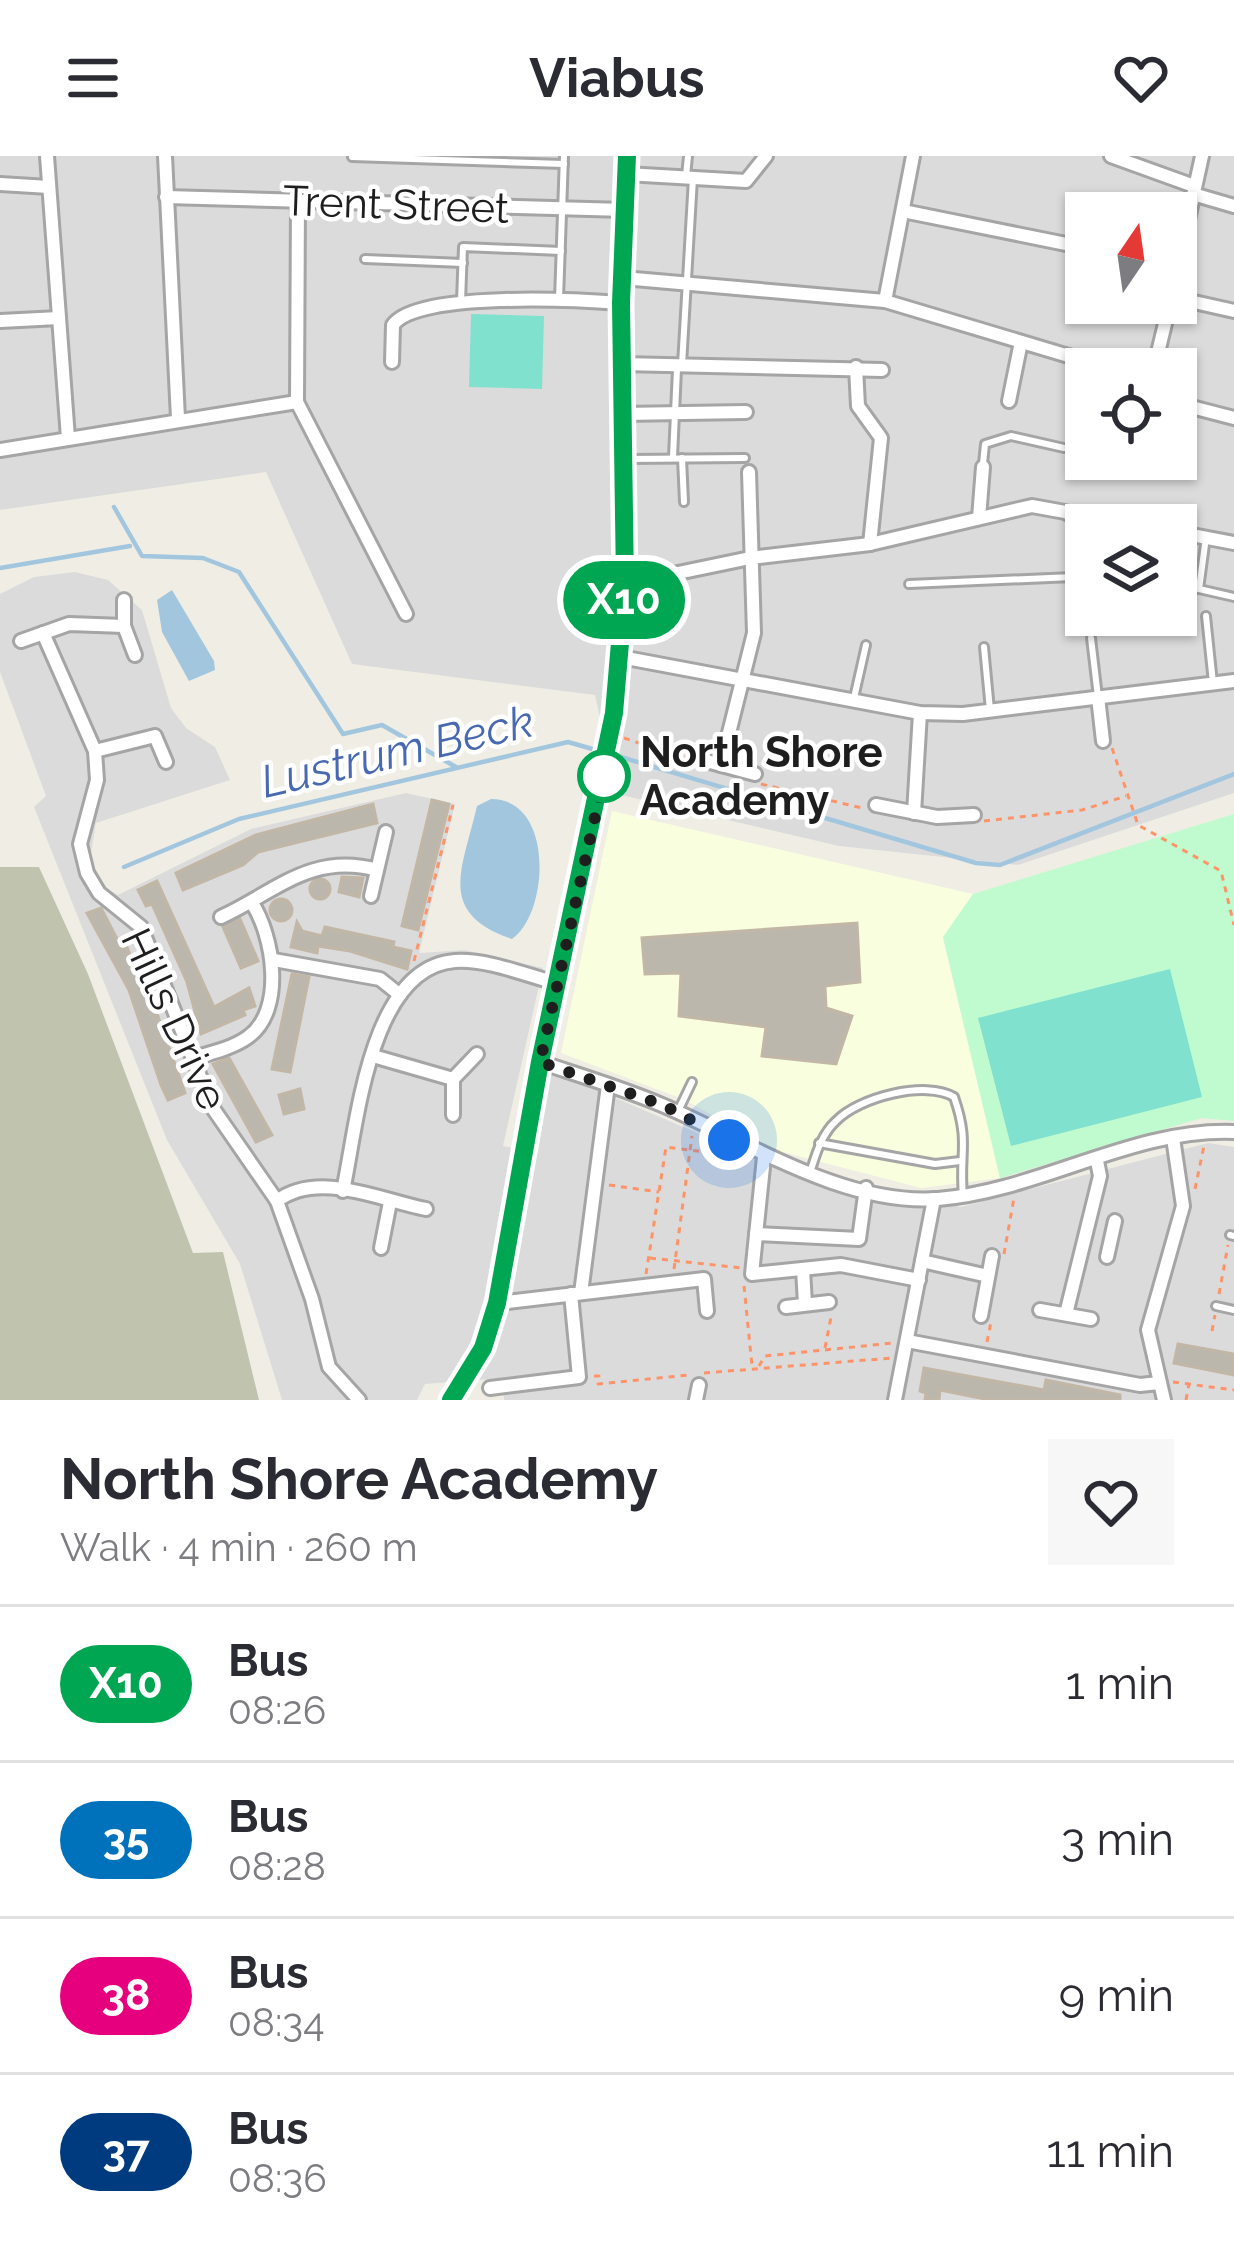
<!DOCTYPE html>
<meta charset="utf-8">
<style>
:root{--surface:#fff;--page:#f7f7f7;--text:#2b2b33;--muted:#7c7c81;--line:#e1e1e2}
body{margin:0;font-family:Raleway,sans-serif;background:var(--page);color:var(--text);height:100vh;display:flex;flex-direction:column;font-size:45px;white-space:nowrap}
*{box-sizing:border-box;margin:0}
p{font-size:39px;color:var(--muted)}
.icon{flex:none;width:66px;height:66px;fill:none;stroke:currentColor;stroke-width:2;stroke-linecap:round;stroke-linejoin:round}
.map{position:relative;height:1244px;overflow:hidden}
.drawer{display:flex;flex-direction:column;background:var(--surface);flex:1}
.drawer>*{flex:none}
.badge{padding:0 24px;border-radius:39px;font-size:42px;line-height:78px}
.needle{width:78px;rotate:13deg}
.buttons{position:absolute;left:1065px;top:36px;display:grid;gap:24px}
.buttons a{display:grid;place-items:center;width:132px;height:132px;border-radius:0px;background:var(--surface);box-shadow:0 3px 9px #0004;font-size:60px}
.you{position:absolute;width:60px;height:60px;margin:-30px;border:9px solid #fff;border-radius:50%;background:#1a73e8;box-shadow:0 0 0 18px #1a73e833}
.map>.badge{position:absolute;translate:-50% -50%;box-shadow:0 0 0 6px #fff}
.round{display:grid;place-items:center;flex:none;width:126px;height:126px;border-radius:0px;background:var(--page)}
.overview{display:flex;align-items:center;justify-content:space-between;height:204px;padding:0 60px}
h1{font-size:57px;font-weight:700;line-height:90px}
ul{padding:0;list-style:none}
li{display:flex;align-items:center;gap:36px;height:156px;padding:0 60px;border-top:3px solid var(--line)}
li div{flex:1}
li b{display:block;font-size:45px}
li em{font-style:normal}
li .badge{min-width:132px;font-weight:700;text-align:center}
header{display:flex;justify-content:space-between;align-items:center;height:156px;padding:0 60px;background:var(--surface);font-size:54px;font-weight:700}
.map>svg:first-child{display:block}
</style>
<header><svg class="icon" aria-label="menu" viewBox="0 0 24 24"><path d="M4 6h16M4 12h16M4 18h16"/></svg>Viabus<svg class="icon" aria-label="heart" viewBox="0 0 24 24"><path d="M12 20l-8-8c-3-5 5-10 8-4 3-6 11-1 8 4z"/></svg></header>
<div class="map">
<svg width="1234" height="1244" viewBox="0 0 1234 1244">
<rect width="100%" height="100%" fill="#f0eee4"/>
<!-- residential -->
<g fill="#dcdbdb" fill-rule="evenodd">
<path d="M0 0H1234V637L1018 709 839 690 617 638 595 539 352 508 266 316 0 354ZM1086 57H1176V147H1086ZM1086 213H1176V303H1086ZM1086 369H1176V459H1086Z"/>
<polygon points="75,416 108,424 142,454 171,552 186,572 215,591 230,624 96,667 90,703 104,731 118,739 251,673 406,637 455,648 419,797 465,794 543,812 503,990 538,997 550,914 765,1006 961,1051 1208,987 1234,991 1234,1244 504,1244 503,1222 425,1228 417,1244 282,1244 240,1108 167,984 34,651 46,640 0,516 0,438 34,421"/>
</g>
<!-- education -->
<polygon fill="#f9ffde" points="612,655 973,738 943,782 1000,1022 921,1032 775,994 683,943 561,897"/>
<!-- construction -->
<polygon fill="#c0c4af" points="0,711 39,711 88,818 193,1097 223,1096 259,1244 0,1244"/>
<!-- park -->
<polygon fill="#c0fbcf" points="1234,658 1234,965 1202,962 1000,1022 943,781 973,738"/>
<!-- pitch -->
<g fill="#80e1ce">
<polygon points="471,158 544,160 542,233 469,231"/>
<polygon points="1170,813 1202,941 1011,990 978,862"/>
</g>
<!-- water -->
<g fill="#a3c6df">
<polygon points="172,434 214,505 215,514 189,525 162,476 157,444"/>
<path d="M491 643C555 643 549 758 512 783 435 757 463 712 477 650Z"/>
</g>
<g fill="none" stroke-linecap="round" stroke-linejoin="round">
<!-- stream -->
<g stroke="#a3c6df" stroke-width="4.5">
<polyline points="114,351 142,400 203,402 239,416 343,578 382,569 456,611"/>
<polyline points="0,412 130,390"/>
<polyline points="614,599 976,707 1000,709 1234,618"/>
<polyline points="124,711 239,663 568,586 603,596"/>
</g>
</g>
<!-- building -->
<g fill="#bcb7ad" stroke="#c2b7a6" stroke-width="3">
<polygon points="432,644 449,648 418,774 402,770"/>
<polygon points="373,648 377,667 258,696 243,709 183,734 176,717 256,679"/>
<polygon points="342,721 363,722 359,741 339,736"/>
<circle cx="320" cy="733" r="10"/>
<polygon points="157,725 214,851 249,832 255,850 243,854 245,859 201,878 187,826 152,748 146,750 138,734"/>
<circle cx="281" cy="754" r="11"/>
<polygon points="101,752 117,783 123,781 144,834 148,832 185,937 168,944 161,929 129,834 87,757"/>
<polygon points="240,763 258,805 241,812 223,771"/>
<polygon points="297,766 302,775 322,780 325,771 394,786 393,791 411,795 407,813 350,795 318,790 317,797 291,791"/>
<polygon points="857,767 860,826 825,830 826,852 852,860 836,908 762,900 766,871 679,860 681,817 645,818 642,782"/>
<polygon points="292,818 309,821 290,916 272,913"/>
<polygon points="229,902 272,979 256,986 213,908"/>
<polygon points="300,933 304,953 284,958 279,939"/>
<polygon points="1178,1188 1234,1198 1234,1219 1174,1207"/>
<polygon points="924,1212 1044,1234 1046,1224 1120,1239 1120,1244 990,1244 940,1234 939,1244 925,1244 926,1237 920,1235"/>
</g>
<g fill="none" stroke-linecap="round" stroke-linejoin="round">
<defs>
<g id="service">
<polyline points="352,1 564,8"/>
<polyline points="686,20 688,0"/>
<polyline points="365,103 463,107"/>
<polyline points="559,143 564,0"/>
<polyline points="461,146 463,91 561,95"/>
<polyline points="682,209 693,22"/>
<polyline points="673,301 677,213"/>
<polyline points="682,302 684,346"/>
<polyline points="629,303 745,302"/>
<polyline points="983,308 985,288 1011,280 1064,292"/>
<polyline points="1080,367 1073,421 1086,421"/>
<polyline points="1206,381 1199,433 1234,441"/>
<polyline points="1176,426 1199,433"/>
<polyline points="909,428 1073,421"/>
<polyline points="1206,460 1213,527"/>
<polyline points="1091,482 1098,541"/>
<polyline points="984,491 990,554"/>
<polyline points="854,542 866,489"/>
<polyline points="679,953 692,926"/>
<polyline points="819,987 935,1008 960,1005"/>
<path d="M810 1017C816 998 821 979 836 965 859 941 926 924 954 941 970 987 959 996 963 1040"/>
<polyline points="1230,1079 1234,1080"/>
<polyline points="1216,1150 1234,1154"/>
</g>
<g id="minor">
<polyline points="47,0 68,282"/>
<polyline points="165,0 178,262"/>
<polyline points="1111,0 1194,30"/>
<polyline points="626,18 746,25 766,0"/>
<polyline points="0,28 49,31"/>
<polyline points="1193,38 1234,50"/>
<polyline points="166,41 625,54"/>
<polyline points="298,45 297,246 406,458"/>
<polyline points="903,55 1086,92"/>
<polyline points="1176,118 1202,0"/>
<polyline points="623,122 885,145 1112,213"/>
<polyline points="1176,142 1234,155"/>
<polyline points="885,145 913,0"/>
<polyline points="0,165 59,162"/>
<path d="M392 206 393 169C416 135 579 144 621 147"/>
<polyline points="622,208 882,214"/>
<polyline points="856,211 858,250 881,282 870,388"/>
<polyline points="1154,213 1170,147"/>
<polyline points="1009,245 1021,186"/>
<polyline points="1176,247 1234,262"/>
<polyline points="622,258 746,256"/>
<polyline points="0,294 297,246"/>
<polyline points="979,362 983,311"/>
<polyline points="1176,376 1234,387"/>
<polyline points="625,428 750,402 870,388 1032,350 1065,356 1090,369"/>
<polyline points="124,444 124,470 135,499"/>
<polyline points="43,477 95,595 97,624 80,688 87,717 99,737 141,771 212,951 277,1045 312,1143 329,1211 359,1244"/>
<polyline points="21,485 69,468 124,470"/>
<polyline points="621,501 920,557 963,558 1234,525"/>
<polyline points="1098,541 1103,585"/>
<polyline points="95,595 155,580 166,606"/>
<polyline points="699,603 755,618"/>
<polyline points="721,609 754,477 749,316"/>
<polyline points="876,649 937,661 974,659"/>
<polyline points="914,657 920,557"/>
<polyline points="371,740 386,676"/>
<path d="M221 761C275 736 312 696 377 714"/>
<polyline points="274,804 380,823 400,839"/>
<polyline points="373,900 453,923"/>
<path d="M193 902C211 897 233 892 248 881 286 854 273 779 252 747"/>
<path d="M540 906C581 920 622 932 662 949 745 984 843 1050 938 1043 1039 1035 1133 972 1234 976"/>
<polyline points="453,959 453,923 477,898"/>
<polyline points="764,1001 752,1118 841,1109 919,1124"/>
<path d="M343 1035C357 970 369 811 455 805 488 803 525 819 556 827"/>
<path d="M277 1045C318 1014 380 1044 426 1053"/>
<polyline points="756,1078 859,1083 866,1032"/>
<polyline points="381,1092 390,1046"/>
<polyline points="1107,1101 1115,1065"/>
<polyline points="922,1105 988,1120"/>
<polyline points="803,1113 805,1148"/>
<polyline points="581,1137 608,929"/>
<polyline points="498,1147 704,1123 707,1155"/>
<polyline points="786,1151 829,1146"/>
<polyline points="1040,1154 1091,1163"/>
<polyline points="1066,1158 1100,1020 1097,1005"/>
<polyline points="981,1160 992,1100"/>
<polyline points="907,1185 1140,1229 1159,1227"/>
<polyline points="490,1232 579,1221 571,1138"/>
<polyline points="696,1244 699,1229"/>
<polyline points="895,1244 934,1043"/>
<polyline points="1164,1244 1148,1174 1183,1050 1173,982"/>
</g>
<polyline id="primary" points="451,1244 483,1192 498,1147 540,906 614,558 625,428 621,147 627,0"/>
</defs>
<!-- service casing -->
<use href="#service" stroke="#a5a5a5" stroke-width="12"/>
<!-- minor casing -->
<use href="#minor" stroke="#a5a5a5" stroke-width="18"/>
<!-- primary casing -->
<use href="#primary" stroke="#998200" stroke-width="24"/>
<!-- path -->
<g stroke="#fe9367" stroke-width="3" stroke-dasharray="6 6" stroke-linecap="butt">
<polyline points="624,582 689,604"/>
<polyline points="1112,592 1138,669 1221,715 1234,769"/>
<polyline points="761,628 862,652"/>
<polyline points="984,665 1082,654 1126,640"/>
<polyline points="414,805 453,649"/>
<polyline points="609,1029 659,1036"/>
<polyline points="1195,1033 1204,990"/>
<polyline points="1004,1098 1014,1042"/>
<polyline points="650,1102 742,1112"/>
<polyline points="674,1113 692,980"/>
<polyline points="646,1118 666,991 743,1001"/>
<polyline points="744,1130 752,1210"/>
<polyline points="1219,1138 1228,1089"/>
<polyline points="1212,1175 1215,1159"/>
<polyline points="987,1186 991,1166"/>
<polyline points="825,1192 831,1161"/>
<polyline points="759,1210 765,1200 893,1187"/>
<polyline points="704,1217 892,1202"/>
<polyline points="594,1220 599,1220 598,1228 689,1219"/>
<polyline points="1173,1226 1234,1234"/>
<polyline points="1186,1244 1189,1228"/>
</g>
<!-- service -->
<use href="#service" stroke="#fff" stroke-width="6"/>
<!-- minor -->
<use href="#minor" stroke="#fff" stroke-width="12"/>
<!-- primary -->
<use href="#primary" stroke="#fee69a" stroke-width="18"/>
</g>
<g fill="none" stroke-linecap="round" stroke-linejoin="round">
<defs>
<polyline id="line" points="451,1244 483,1192 497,1147 540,906 614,557 625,428 621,147 627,0"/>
</defs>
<!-- line casing -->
<use href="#line" stroke="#fff" stroke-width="27"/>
<!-- line -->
<use href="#line" stroke="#00a651" stroke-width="18"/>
<!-- walk -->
<polyline stroke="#1e1e1e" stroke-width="12" stroke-dasharray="0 21.6" points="604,620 540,906 663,949 729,984"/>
</g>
<!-- markers -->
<circle fill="#fff" stroke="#00a651" stroke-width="6" cx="604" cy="620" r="24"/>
<g text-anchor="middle" stroke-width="9" stroke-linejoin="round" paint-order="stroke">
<!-- street labels -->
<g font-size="42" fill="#1e1e1e" stroke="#fff">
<text transform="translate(396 48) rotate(2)" y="15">Trent Street</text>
<text transform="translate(175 863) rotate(65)" y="15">Hills Drive</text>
</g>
<!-- stop labels -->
<g font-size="42" font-weight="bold" fill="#1e1e1e" stroke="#fff" text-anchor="start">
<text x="640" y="611">North Shore<tspan x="640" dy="48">Academy</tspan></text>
</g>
<!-- water labels -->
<g font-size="45" font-style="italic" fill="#4869b1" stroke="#fff">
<text transform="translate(397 595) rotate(-13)" y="16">Lustrum Beck</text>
</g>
</g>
</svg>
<div class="buttons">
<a><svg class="needle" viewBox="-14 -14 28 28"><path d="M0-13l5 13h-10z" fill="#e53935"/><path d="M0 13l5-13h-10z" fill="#7c7c81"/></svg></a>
<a><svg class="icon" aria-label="locate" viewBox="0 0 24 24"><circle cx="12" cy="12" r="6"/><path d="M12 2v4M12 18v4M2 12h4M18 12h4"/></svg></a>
<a><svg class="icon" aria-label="layers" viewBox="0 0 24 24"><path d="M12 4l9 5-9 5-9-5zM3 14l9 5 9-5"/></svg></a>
</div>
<div class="you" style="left:729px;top:984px"></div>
<b class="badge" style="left:624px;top:444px;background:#00a651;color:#fff">X10</b>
</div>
<section class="drawer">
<div class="overview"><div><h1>North Shore Academy</h1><p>Walk · 4 min · 260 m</p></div><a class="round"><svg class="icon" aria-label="heart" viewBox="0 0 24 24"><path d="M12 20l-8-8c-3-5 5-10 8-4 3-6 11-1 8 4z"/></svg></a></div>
<ul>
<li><span class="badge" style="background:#00a651;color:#fff">X10</span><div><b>Bus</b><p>08:26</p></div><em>1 min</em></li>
<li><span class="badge" style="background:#0072bc;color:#fff">35</span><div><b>Bus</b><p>08:28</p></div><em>3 min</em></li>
<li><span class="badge" style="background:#e6007e;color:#fff">38</span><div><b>Bus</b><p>08:34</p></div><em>9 min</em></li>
<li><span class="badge" style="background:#003b80;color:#fff">37</span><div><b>Bus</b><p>08:36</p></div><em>11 min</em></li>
</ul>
</section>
